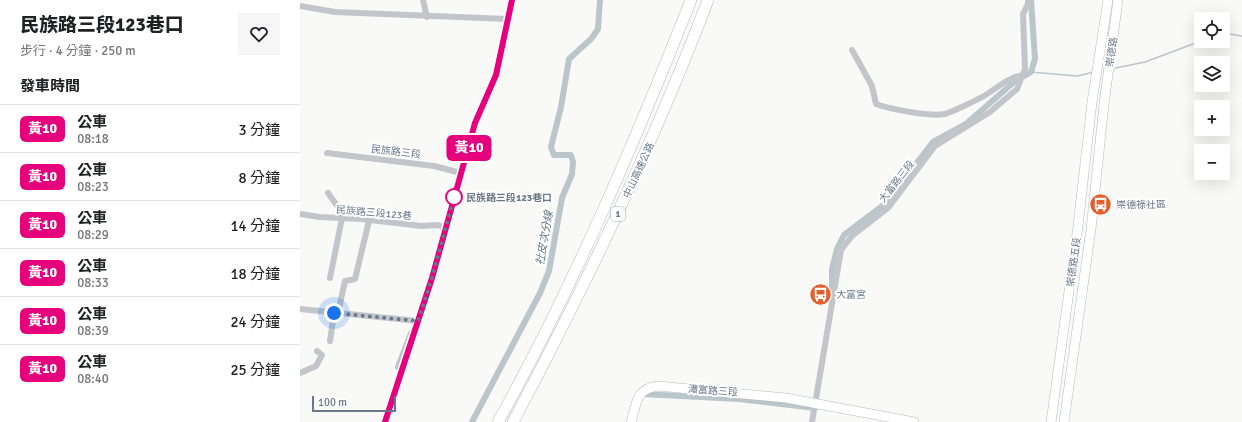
<!DOCTYPE html>
<html lang="zh-TW">
<meta charset="utf-8">
<style>
:root{--surface:#fff;--page:#f6f6f6;--text:#202124;--muted:#757577;--line:#e0e0e0}
body{margin:0;font-family:Signika,"Noto Sans TC",sans-serif;background:var(--page);color:var(--text);height:100vh;display:flex;flex-direction:column;font-size:15px;white-space:nowrap}
*{box-sizing:border-box;margin:0}
p{font-size:13px;color:var(--muted)}
.icon{flex:none;width:22px;height:22px;fill:none;stroke:currentColor;stroke-width:2;stroke-linecap:round;stroke-linejoin:round}
.map{position:relative;flex:1;overflow:hidden}
.sheet{display:flex;flex-direction:column;background:var(--surface);width:300px}
.sheet>*{flex:none}
.badge{padding:0 8px;border-radius:6px;font-size:14px;line-height:26px}
.tools{position:absolute;left:894px;top:12px;display:grid;gap:8px}
.tools a{display:grid;place-items:center;width:36px;height:36px;border-radius:0px;background:var(--surface);box-shadow:0 4px 16px #0002;font-size:20px}
.scale{position:absolute;left:12px;bottom:10px;width:84px;box-sizing:border-box;padding-left:4px;border:2px solid #687888;border-top:0;font-size:11px;line-height:14px;white-space:nowrap;color:#687888;-webkit-text-stroke:3px #fff;paint-order:stroke}
.you{position:absolute;width:20px;height:20px;margin:-10px;border:3px solid #fff;border-radius:50%;background:#1a73e8;box-shadow:0 0 0 6px #1a73e833}
.map>.badge{position:absolute;translate:-50% -50%;box-shadow:0 0 0 2px #fff}
h2{padding:0 20px;font-size:15px;line-height:36px}
.round{display:grid;place-items:center;flex:none;width:42px;height:42px;border-radius:0px;background:var(--page)}
.overview{display:flex;align-items:center;justify-content:space-between;height:68px;padding:0 20px}
h1{font-size:19px;font-weight:800;line-height:30px}
ul{padding:0;list-style:none}
li{display:flex;align-items:center;gap:12px;height:48px;padding:0 20px;border-top:1px solid var(--line)}
li div{flex:1}
li b{display:block;font-size:15px}
li em{font-style:normal}
li .badge{min-width:44px;font-weight:700;text-align:center}
main{display:flex;flex:1;min-height:0}
.map>svg:first-child{display:block}
</style>
<main>
<section class="sheet">
<div class="overview"><div><h1>民族路三段123巷口</h1><p>步行 · 4 分鐘 · 250 m</p></div><a class="round"><svg class="icon" aria-label="heart" viewBox="0 0 24 24"><path d="M12 20l-8-8c-3-5 5-10 8-4 3-6 11-1 8 4z"/></svg></a></div>
<h2>發車時間</h2>
<ul>
<li><span class="badge" style="background:#e6007e;color:#fff">黃10</span><div><b>公車</b><p>08:18</p></div><em>3 分鐘</em></li>
<li><span class="badge" style="background:#e6007e;color:#fff">黃10</span><div><b>公車</b><p>08:23</p></div><em>8 分鐘</em></li>
<li><span class="badge" style="background:#e6007e;color:#fff">黃10</span><div><b>公車</b><p>08:29</p></div><em>14 分鐘</em></li>
<li><span class="badge" style="background:#e6007e;color:#fff">黃10</span><div><b>公車</b><p>08:33</p></div><em>18 分鐘</em></li>
<li><span class="badge" style="background:#e6007e;color:#fff">黃10</span><div><b>公車</b><p>08:39</p></div><em>24 分鐘</em></li>
<li><span class="badge" style="background:#e6007e;color:#fff">黃10</span><div><b>公車</b><p>08:40</p></div><em>25 分鐘</em></li>
</ul>
</section>
<div class="map">
<svg width="942" height="422" viewBox="0 0 942 422">
<rect width="100%" height="100%" fill="#f9f9f7"/>
<g fill="none" stroke-linecap="round" stroke-linejoin="round">
<!-- stream -->
<g stroke="#bbc6cb" stroke-width="1.5">
<polyline points="923,33 942,36"/>
<polyline points="811,69 845,62 901,41"/>
<polyline points="731,72 777,76 794,72"/>
</g>
<!-- canal -->
<g stroke="#bbc6cb" stroke-width="6">
<polyline points="532,293 532,269 537,249 544,235 585,204 633,142 666,124 714,82 731,72 735,59 731,0"/>
<polyline points="98,367 111,333"/>
<polyline points="341,395 342,394 439,399 515,408 516,405"/>
<polyline points="172,422 240,293 249,271 262,198 272,174 273,162 271,155 254,155 251,147 261,107 269,59 291,39 298,29 300,0"/>
</g>
<defs>
<g id="secondary">
<path d="M331 422C337 403 335 389 358 386L486 398 614 422"/>
<polyline points="751,422 778,226 792,102 808,0"/>
<polyline points="764,422 791,229 804,104 818,0"/>
</g>
<g id="highway">
<path d="M198 422C273 287 334 144 391 0"/>
<path d="M213 422C286 285 353 145 408 0"/>
</g>
</defs>
<!-- secondary casing -->
<use href="#secondary" stroke="#b5babf" stroke-width="10"/>
<!-- highway casing -->
<use href="#highway" stroke="#b6b9bd" stroke-width="12"/>
<!-- street -->
<g stroke="#c2c6cb" stroke-width="6">
<polyline points="123,0 127,17"/>
<polyline points="0,6 35,12 207,19"/>
<path d="M552 50 572 86 576 104C589 109 631 117 645 114 652 112 677 100 684 96 697 88 708 77 724 75"/>
<polyline points="27,153 134,166 161,173"/>
<polyline points="28,193 46,218"/>
<polyline points="0,214 20,217 61,219 122,226 138,225 146,228"/>
<polyline points="30,278 42,218"/>
<polyline points="0,309 118,321"/>
<polyline points="38,313 45,281 55,279 69,221"/>
<polyline points="30,341 34,313"/>
<polyline points="0,373 16,366 22,355 17,351"/>
<polyline points="85,422 132,278 175,123 196,75 212,0"/>
<polyline points="512,422 541,250 552,236 588,208 635,146 690,112 717,89 725,69 723,14 728,4 728,0"/>
</g>
<!-- secondary -->
<use href="#secondary" stroke="#fff" stroke-width="9"/>
<!-- highway -->
<use href="#highway" stroke="#fff" stroke-width="11"/>
</g>
<g fill="none" stroke-linecap="round" stroke-linejoin="round">
<defs>
<polyline id="line" points="85,422 132,278 175,123 196,75 212,0"/>
</defs>
<!-- line casing -->
<use href="#line" stroke="#fff" stroke-width="9"/>
<!-- line -->
<use href="#line" stroke="#e6007e" stroke-width="6"/>
<!-- walk -->
<polyline stroke="#687888" stroke-width="4" stroke-dasharray="0 7.2" points="34,313 118,321 132,278 154,197"/>
</g>
<!-- icons -->
<defs>
<symbol id="bus-disc" viewBox="-11 -11 22 22"><circle r="9.5" fill="#e45f2c" stroke="#fff"/><path d="M-5-6H5V4H4V6H2V4H-2V6H-4V4H-5ZM-3.5-4V0h7V-4ZM-3.5 1.2v1.5H-2V1.2ZM2 1.2v1.5H3.5V1.2Z" fill="#fff"/></symbol>
</defs>
<g fill-rule="evenodd">
<use href="#bus-disc" x="788" y="192" width="25" height="25"/>
<use href="#bus-disc" x="508" y="282" width="25" height="25"/>
</g>
<!-- markers -->
<circle fill="#fff" stroke="#e6007e" stroke-width="2" cx="154" cy="197" r="8"/>
<g text-anchor="middle" stroke-width="4" stroke-linejoin="round" paint-order="stroke">
<!-- shield labels -->
<rect fill="#fff" stroke="#95a0ac" stroke-width="1" x="311" y="207" width="14" height="14" rx="3"/>
<g font-size="9" font-weight="bold" fill="#687888">
<text x="318" y="217">1</text>
</g>
<!-- street labels -->
<g font-size="10" fill="#687888" stroke="#fff">
<text transform="translate(811 52) rotate(-82)" y="4">崇德路</text>
<text transform="translate(96 151) rotate(7)" y="4">民族路三段</text>
<text transform="translate(338 170) rotate(-65)" y="4">中山高速公路</text>
<text transform="translate(596 181) rotate(-52)" y="4">大富路三段</text>
<text transform="translate(74 212) rotate(5)" y="4">民族路三段123巷</text>
<text transform="translate(773 262) rotate(-82)" y="4">崇德路五段</text>
<text transform="translate(413 390) rotate(4)" y="4">潭富路三段</text>
</g>
<!-- stop labels -->
<g font-size="10" font-weight="bold" fill="#687888" stroke="#fff" text-anchor="start">
<text x="166" y="201">民族路三段123巷口</text>
</g>
<!-- poi labels -->
<g font-size="10" fill="#687888" stroke="#fff" text-anchor="start">
<text x="816" y="208">崇德祿社區</text>
<text x="536" y="298">大富宮</text>
</g>
<!-- water labels -->
<g font-size="11" font-style="italic" fill="#647983" stroke="#fff">
<text transform="translate(244 238) rotate(-80)" y="4">社皮次分線</text>
</g>
</g>
</svg>
<div class="tools">
<a><svg class="icon" aria-label="locate" viewBox="0 0 24 24"><circle cx="12" cy="12" r="6"/><path d="M12 2v4M12 18v4M2 12h4M18 12h4"/></svg></a>
<a><svg class="icon" aria-label="layers" viewBox="0 0 24 24"><path d="M12 4l9 5-9 5-9-5zM3 14l9 5 9-5"/></svg></a>
<a>+</a>
<a>−</a>
</div>
<div class="scale">100 m</div>
<div class="you" style="left:34px;top:313px"></div>
<b class="badge" style="left:169px;top:148px;background:#e6007e;color:#fff">黃10</b>
</div>
</main>
